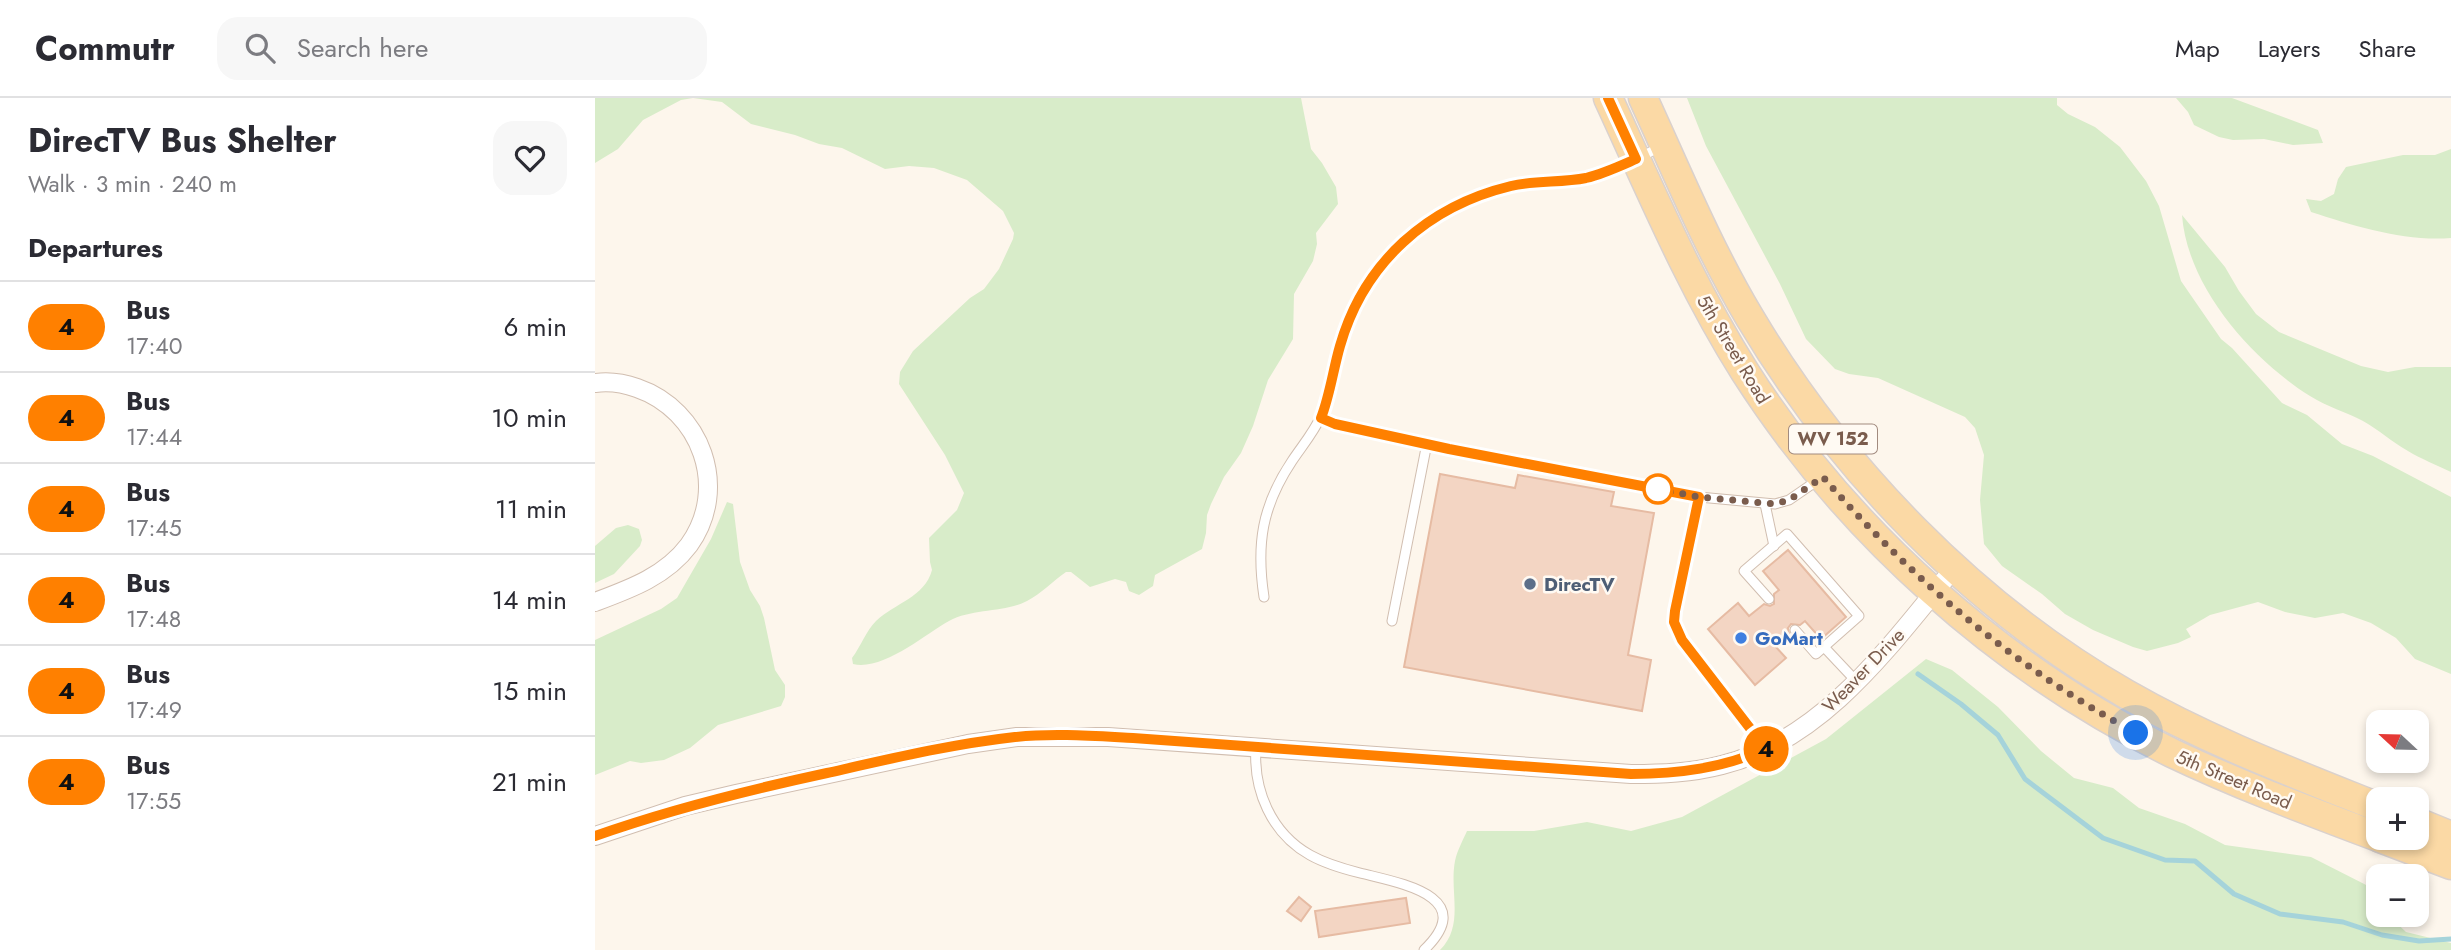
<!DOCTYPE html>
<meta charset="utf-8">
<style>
:root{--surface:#fff;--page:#f7f7f7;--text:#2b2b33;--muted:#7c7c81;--line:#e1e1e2}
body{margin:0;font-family:Jost,sans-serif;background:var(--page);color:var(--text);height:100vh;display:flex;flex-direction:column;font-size:26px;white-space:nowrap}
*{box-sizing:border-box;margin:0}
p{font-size:23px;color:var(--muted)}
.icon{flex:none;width:38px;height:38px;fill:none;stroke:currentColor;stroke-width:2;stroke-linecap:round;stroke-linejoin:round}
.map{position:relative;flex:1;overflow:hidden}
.sheet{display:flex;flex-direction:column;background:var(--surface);width:595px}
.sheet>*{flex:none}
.badge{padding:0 14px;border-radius:23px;font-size:24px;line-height:46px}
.needle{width:46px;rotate:292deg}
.tools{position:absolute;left:1771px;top:612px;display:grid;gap:14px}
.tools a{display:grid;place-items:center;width:63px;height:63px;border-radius:14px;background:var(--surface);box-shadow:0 4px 10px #0003;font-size:35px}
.you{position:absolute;width:35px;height:35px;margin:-18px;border:5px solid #fff;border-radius:50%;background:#1a73e8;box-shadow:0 0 0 10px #1a73e833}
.map>.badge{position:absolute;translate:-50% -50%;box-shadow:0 0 0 4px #fff}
h2{padding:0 28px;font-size:26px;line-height:63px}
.round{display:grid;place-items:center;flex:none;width:74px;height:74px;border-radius:21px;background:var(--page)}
.overview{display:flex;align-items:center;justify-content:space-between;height:119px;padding:0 28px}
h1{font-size:33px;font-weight:700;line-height:52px}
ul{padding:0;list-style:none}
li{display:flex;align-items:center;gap:21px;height:91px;padding:0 28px;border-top:2px solid var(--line)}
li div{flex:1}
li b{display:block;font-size:26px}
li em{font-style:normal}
li .badge{min-width:77px;font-weight:700;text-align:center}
header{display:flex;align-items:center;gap:42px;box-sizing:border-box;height:98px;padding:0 35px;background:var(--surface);border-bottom:2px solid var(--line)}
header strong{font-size:33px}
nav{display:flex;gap:38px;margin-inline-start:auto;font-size:24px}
.search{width:490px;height:63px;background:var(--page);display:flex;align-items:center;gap:18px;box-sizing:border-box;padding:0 24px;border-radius:21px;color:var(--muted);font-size:26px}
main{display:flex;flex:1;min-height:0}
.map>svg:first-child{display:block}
</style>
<header>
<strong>Commutr</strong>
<div class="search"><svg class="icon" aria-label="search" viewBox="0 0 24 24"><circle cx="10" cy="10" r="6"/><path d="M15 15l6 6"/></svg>Search here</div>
<nav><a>Map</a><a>Layers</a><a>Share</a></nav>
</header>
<main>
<section class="sheet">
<div class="overview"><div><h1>DirecTV Bus Shelter</h1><p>Walk · 3 min · 240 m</p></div><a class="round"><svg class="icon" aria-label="heart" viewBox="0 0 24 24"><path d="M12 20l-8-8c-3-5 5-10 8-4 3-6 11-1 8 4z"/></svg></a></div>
<h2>Departures</h2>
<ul>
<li><span class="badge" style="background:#ff8000;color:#111">4</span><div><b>Bus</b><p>17:40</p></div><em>6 min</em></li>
<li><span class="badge" style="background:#ff8000;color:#111">4</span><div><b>Bus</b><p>17:44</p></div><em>10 min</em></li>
<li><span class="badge" style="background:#ff8000;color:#111">4</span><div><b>Bus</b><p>17:45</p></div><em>11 min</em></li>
<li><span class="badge" style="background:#ff8000;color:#111">4</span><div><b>Bus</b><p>17:48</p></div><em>14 min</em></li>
<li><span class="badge" style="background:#ff8000;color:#111">4</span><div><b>Bus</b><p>17:49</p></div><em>15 min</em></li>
<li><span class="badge" style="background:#ff8000;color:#111">4</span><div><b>Bus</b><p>17:55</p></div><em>21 min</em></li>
</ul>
</section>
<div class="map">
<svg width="1856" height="852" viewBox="0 0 1856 852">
<rect width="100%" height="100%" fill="#fdf6ec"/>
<!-- green -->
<g fill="#d8ecc9">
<path d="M0 0H706L716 51 727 65 741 89 743 106 721 135 722 146 718 163 699 196 698 241 673 282 658 328 646 355 629 379 616 406 612 417 611 435 607 451 560 477 558 488 544 497 534 493 531 484 520 481 495 489 476 474H471C458 483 446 496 432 503 409 515 378 510 354 523 329 537 288 573 258 566L257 560C266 548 271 533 281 523 300 505 330 499 337 472L335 464 334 440 362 412 369 395 350 357 304 286 305 274 318 253 375 200 389 191 404 171 418 141 419 135 408 113 372 82 339 70 314 68 290 71 247 50 224 46 200 37 156 26 127 4 98 0 86 2 48 22 23 51 0 65Z"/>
<polygon points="1092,0 1462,0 1462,7 1473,16 1500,29 1525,49 1551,83 1564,108 1586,183 1626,241 1637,250 1687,305 1712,317 1747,346 1778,358 1856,399 1856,576 1820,561 1801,540 1776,525 1748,515 1720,520 1690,514 1663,504 1615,517 1591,531 1596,539 1583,545 1552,553 1538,549 1498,532 1470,516 1447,496 1407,468 1389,446 1385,402 1389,357 1380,330 1370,319 1283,280 1254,276 1240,271 1211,241 1185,186 1111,48"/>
<polygon points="1581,0 1637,0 1723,32 1728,45 1698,47 1669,41 1638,42 1624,39 1599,27 1593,14"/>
<path d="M1856 51V140C1811 144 1759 128 1716 114L1711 101 1726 103 1739 96 1743 81 1751 69 1808 57H1840Z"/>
<path d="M1587 117 1630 169 1644 193 1661 216 1684 234 1766 268 1793 274 1820 269H1856V374C1842 367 1826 361 1813 353 1797 344 1784 332 1768 323 1751 314 1732 309 1715 298 1656 261 1592 188 1587 117Z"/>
<polygon points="132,404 138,406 145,464 155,492 165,508 169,520 180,572 190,587 190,599 186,608 123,627 95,650 69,662 46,665 35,663 0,677 0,542 66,511 82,500 116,441"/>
<polygon points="33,427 44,431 47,442 45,448 19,476 0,485 0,448 21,430"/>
<path d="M1331 561 1357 572 1403 609 1446 653 1479 680 1518 690 1544 710 1590 726 1630 747 1716 759 1783 793V817H1793L1811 834 1856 845V852H845C870 827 854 794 860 763 862 753 868 742 872 733H939L992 724 1036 733 1087 719 1231 641Z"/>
</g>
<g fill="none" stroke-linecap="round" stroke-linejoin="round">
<!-- stream -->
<polyline stroke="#a5d3da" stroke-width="5" points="1323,576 1366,606 1403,637 1430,681 1508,740 1570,762 1600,763 1639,796 1685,816 1748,824 1787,837 1824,843 1856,841"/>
</g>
<!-- building -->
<g fill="#f3d5c3" stroke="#e6bba3" stroke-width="2">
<polygon points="845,376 920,390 923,377 1019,394 1016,408 1059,415 1033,557 1056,562 1047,613 809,569"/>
<polygon points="1193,452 1251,519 1226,541 1210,523 1205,527 1196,526 1193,530 1194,536 1180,548 1191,560 1160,587 1113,531 1143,505 1154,518 1169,506 1175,508 1179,506 1179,496 1184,492 1168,473"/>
<polygon points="704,799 716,809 706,823 692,813"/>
<polygon points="811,800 815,825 724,839 720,813"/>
</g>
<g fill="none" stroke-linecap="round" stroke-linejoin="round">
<defs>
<g id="service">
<polyline points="726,320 740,325 854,351 1104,399 1180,406 1194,402 1226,380"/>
<polyline points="1104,399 1080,513 1082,534 1087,542 1171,651"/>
<polyline points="1170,406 1179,448"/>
<path d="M669 499C661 446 667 408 697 363 707 348 719 334 726 318 743 282 743 241 763 202 796 138 861 97 931 85 952 81 974 85 994 79 1020 72 1044 59 1068 48"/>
<polyline points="1174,501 1149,473 1192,436 1264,518 1221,556 1200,532"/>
<polyline points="797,523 832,345"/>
<polyline points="1229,549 1261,583"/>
<path d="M661 649C658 692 676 735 715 757 731 766 749 771 765 775 804 785 885 798 829 852"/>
</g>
<g id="minor">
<path d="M0 285C14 283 28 285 42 290 106 312 135 390 94 447 71 478 35 491 0 504"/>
<path d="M0 738 90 708 141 696 373 646 422 639H513L1036 676C1067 676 1096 675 1127 667 1229 642 1296 546 1360 469"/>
</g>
<g id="primary">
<path d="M1013 0C1056 93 1095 187 1150 274 1253 435 1406 571 1577 655 1644 687 1714 713 1783 739"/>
<path d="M1048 0C1082 74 1113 150 1155 220 1245 371 1378 508 1531 596 1611 642 1698 675 1783 709"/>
<polyline points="1822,724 1856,738"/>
<polyline points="1785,740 1856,767"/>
</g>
</defs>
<!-- service casing -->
<use href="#service" stroke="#d1beb0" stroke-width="11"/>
<!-- minor casing -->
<use href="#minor" stroke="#d1beb0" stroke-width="20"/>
<!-- primary casing -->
<use href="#primary" stroke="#dad1cd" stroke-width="31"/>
<!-- service -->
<use href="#service" stroke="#fff" stroke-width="9"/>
<!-- minor -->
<use href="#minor" stroke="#fff" stroke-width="18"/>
<!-- primary -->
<use href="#primary" stroke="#fbd9a5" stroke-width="28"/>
</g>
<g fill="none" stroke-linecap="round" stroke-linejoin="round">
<defs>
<path id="line" d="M0 738C76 711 153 692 232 675 294 661 357 646 420 639 459 635 499 638 538 640L1036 676C1084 676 1127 670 1171 651L1087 542 1079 524 1080 513 1104 399 854 351 740 326 726 320C735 297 738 272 745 248 769 164 833 108 916 88 941 82 966 85 991 80 1008 76 1025 68 1041 61L1013 0"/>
</defs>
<!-- line casing -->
<use href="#line" stroke="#fff" stroke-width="16"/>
<!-- line -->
<use href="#line" stroke="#ff8000" stroke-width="10"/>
<!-- walk -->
<path stroke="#7a5c4d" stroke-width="7" stroke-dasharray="0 12.6" d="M1063 391 1104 399 1180 406 1194 402 1228 379C1318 482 1420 570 1541 635"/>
</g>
<!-- markers -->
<circle fill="#fff" stroke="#ff8000" stroke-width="3.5" cx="1063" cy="391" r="14"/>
<circle fill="#5c6f8a" stroke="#fffaf3" stroke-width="2.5" cx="935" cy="486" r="7"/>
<circle fill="#3f7fe0" stroke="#fffaf3" stroke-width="2.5" cx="1146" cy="540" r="7"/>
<g text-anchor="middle" stroke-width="5" stroke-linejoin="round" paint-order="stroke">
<!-- shield labels -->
<rect fill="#fffaf3" stroke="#a28b7f" stroke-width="2" x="1194" y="326.5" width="88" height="29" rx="5"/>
<g font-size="18" font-weight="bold" fill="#7a5c4d">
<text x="1238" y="347">WV 152</text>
</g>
<!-- street labels -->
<g font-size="19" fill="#7a5c4d" stroke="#fffaf3">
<text transform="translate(1139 251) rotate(59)" y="7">5th Street Road</text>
<text transform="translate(1268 572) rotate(-46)" y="7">Weaver Drive</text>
<text transform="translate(1639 681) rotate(23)" y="7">5th Street Road</text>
</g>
<!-- service labels -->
<g font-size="19" font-weight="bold" fill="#4e5e75" stroke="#fffaf3" text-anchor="start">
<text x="949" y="493">DirecTV</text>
</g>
<!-- shop labels -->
<g font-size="19" font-weight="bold" fill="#366cbe" stroke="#fffaf3" text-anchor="start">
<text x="1160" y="547">GoMart</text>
</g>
</g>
</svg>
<div class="tools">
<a><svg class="needle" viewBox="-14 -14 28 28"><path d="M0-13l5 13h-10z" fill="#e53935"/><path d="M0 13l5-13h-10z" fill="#7c7c81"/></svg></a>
<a>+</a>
<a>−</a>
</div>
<div class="you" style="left:1541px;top:635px"></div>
<b class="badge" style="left:1171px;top:651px;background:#ff8000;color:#111">4</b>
</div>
</main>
